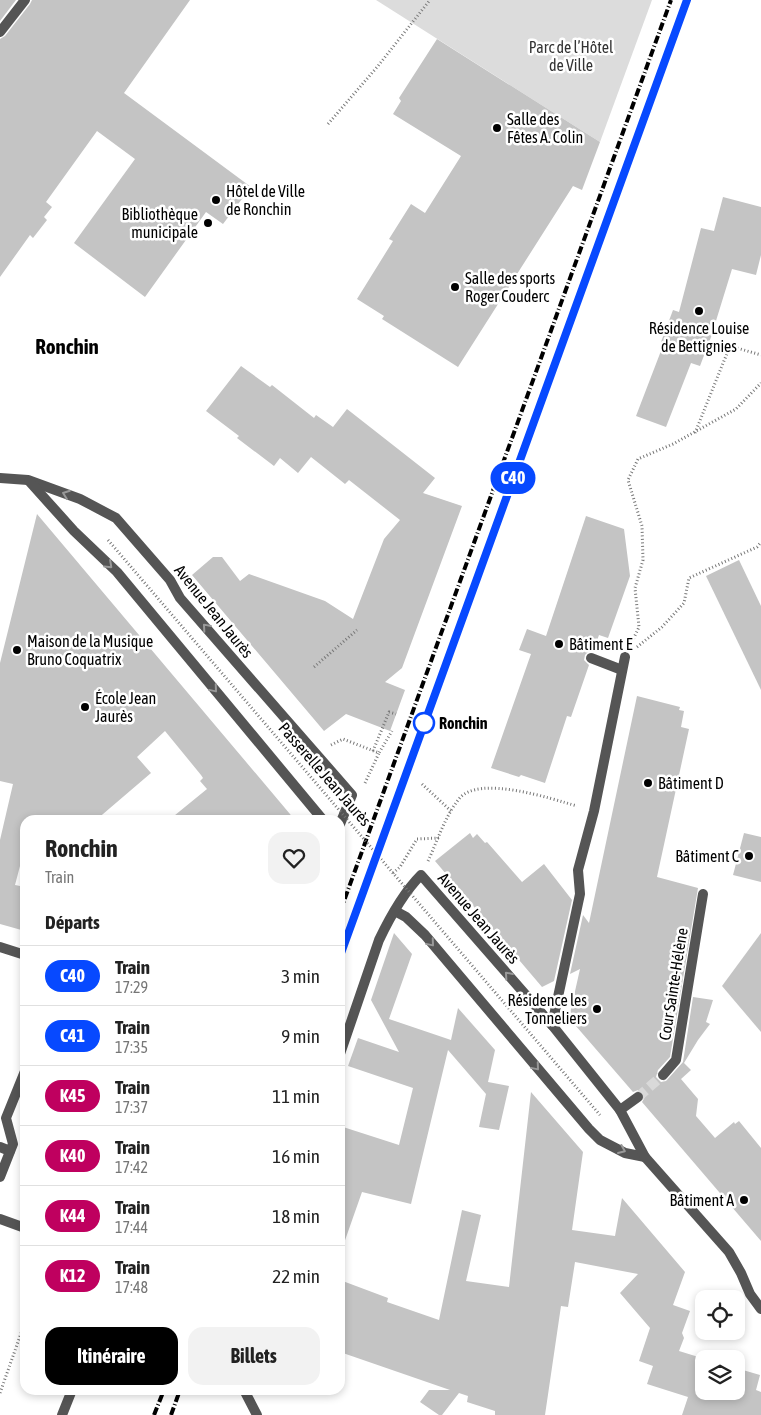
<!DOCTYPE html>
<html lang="fr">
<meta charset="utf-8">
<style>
:root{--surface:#fff;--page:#f2f2f2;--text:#222;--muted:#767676;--line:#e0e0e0;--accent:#000}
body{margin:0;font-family:"Asap Condensed",sans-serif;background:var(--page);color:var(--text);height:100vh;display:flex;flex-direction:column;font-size:19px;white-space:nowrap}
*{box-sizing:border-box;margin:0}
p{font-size:16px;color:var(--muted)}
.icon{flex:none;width:28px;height:28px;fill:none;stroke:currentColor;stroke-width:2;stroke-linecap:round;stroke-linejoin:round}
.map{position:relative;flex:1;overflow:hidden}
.drawer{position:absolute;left:20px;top:815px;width:325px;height:580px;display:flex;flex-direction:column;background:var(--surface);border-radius:15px;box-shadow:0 2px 8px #0003}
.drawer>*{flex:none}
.badge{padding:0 10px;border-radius:16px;font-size:18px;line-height:32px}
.tools{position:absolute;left:695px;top:1290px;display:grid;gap:10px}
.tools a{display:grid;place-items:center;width:50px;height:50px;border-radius:10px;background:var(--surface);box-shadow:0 2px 8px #0003;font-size:25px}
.map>.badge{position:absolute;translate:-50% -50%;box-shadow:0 0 0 2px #fff}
h2{padding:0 25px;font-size:19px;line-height:45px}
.round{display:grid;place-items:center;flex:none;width:52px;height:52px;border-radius:15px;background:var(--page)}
.head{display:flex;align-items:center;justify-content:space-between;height:85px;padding:0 25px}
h1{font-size:24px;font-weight:700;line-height:38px}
.action{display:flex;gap:10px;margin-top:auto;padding:10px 25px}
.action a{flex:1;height:58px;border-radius:15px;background:var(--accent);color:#fff;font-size:20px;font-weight:700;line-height:58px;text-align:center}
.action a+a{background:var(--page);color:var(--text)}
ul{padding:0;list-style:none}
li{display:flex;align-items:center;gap:15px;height:60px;padding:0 25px;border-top:1px solid var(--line)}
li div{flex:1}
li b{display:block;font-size:19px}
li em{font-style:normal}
li .badge{min-width:55px;font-weight:700;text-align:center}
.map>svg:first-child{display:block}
</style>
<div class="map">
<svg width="761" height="1415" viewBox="0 0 761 1415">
<rect width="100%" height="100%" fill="#fff"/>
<!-- green -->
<polygon fill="#dcdcdc" points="376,0 652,0 600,142"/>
<!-- building -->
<g fill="#c4c4c4">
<polygon points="0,0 16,0 0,21"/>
<polygon points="32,0 190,0 124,93 251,187 223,224 206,212 145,297 74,243 135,159 97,131 46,202 52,207 44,217 47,220 33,238 30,235 0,277 0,39 5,36 30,4"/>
<polygon points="437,39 600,142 582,190 573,186 458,367 382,319 384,316 357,299 393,241 389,239 411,204 425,213 461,156 393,114 401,101 399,98"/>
<polygon points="723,197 761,207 761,255 756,275 732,269 711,337 700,366 691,363 666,427 636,416 664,343 661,342 673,310 679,312 701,228 714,231"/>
<polygon points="241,366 270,387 272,385 314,418 316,415 333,427 347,409 435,478 423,493 462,506 402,668 385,682 405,690 390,731 346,714 324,731 192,575 213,557 222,557 240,581 249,574 325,601 353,619 384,539 400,520 349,480 345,484 311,457 298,473 280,458 274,466 237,438 239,436 206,411"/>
<polygon points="37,514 295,820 169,820 207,789 200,781 203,778 201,775 165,731 137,757 151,773 96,820 25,820 25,847 15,885 25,887 25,931 0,924 0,840 13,784 0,781 0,663"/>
<polygon points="586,516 624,529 630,576 608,638 599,635 593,652 589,651 585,655 584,660 589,665 571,717 567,716 545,783 521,775 519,777 491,768 531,654 519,650 527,629 546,636"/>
<polygon points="739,560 761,606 761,690 706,576"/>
<polygon points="637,696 680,707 679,710 684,711 681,727 689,729 657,877 698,888 670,1057 658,1070 656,1077 661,1082 666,1081 683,1062 693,997 713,1000 706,1022 710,1024 698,1040 684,1063 691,1070 681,1079 698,1099 696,1116 715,1138 734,1122 735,1124 739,1121 761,1148 761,1241 642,1102 645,1097 643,1093 638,1090 633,1092 569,1018 580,969 570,974 583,915 589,923"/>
<polygon points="470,833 473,838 477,834 485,843 487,842 522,882 544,864 572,900 554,981 542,987 435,861"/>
<polygon points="744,833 761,837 761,882 733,875"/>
<polygon points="394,933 412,954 389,1019 451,1040 458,1008 495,1050 488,1082 509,1086 499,1130 479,1127 486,1094 448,1050 411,1204 362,1192 343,1246 340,1246 340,1126 399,1145 413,1088 348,1066 358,1038 399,1052 371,1000"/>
<polygon points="761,933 761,1032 722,986"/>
<polygon points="531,1092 583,1152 572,1230 615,1236 622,1198 685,1272 673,1305 690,1311 682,1333 684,1338 679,1351 705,1359 704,1359 704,1391 736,1391 736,1368 760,1375 756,1390 761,1392 761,1415 682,1415 688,1397 647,1384 653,1366 639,1361 650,1328 620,1293 638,1274 575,1262 568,1307 561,1306 545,1415 495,1415 495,1411 467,1402 468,1396 459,1393 442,1415 439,1415 420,1402 429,1390 450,1390 340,1352 340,1280 388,1298 387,1302 439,1320 462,1210 481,1215 466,1281 509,1287"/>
</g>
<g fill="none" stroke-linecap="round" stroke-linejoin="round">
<!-- street-tunnel -->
<polyline stroke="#d9d9d9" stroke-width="10" stroke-dasharray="10 5" stroke-linecap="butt" points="638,1097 663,1075"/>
<!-- path -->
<g stroke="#777" stroke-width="3" stroke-dasharray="1 2.5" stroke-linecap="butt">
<polyline points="328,124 378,66 430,0"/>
<polyline points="695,433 730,346 761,355"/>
<polyline points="632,642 639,627 635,588 643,560 642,526 628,480 638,459 673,444 736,409 761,383"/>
<polyline points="637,647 662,627 684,603 689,578 757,547 761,542"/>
<polyline points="314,667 357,630"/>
<polyline points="331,745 343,739 379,753 392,731"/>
<polyline points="373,751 389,712 396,714"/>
<polyline points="365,783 379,753"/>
<polyline points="422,784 451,811"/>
<path d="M428 861C437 842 445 816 459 799 478 774 552 799 577 806"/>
<polyline points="393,873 400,867 417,839 439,838"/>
<polyline points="0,1393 25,1322"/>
</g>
<!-- lane -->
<g stroke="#555" stroke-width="10">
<polyline points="591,658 622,670"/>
<polyline points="0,947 25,955"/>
<polyline points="0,1147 10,1151"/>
<polyline points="0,1177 13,1144 6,1118 25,1071"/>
<polyline points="0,1219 25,1228"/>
<polyline points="62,1415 72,1390"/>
</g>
<!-- street -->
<g stroke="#555" stroke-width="10">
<polyline points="0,32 25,0"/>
<polyline points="0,478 28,480 80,499 116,518 170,580 180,598 352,795 340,824"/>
<polyline points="29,481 74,531 117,572 323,820"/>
<polyline points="395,911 406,917 425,935 589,1129 600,1140 625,1153 645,1157"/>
<polyline points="552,1025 580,894 578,870 594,811 625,657"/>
<path d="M340 1054 379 940C390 917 403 893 421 875L552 1025 620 1110 645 1157 729 1252 741 1273 750 1294 761 1309"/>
<polyline points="663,1075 676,1060 703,894"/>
<polyline points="620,1110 638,1097"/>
<polyline points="244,1390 257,1415"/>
</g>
<!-- rail -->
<g stroke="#000" stroke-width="4" stroke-dasharray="8 2.5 1 2.5" stroke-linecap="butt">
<polyline points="340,912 671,0"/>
<polyline points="340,956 687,0"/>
<polyline points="154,1415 164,1390"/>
<polyline points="171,1415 180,1390"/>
</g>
<!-- path-bridge -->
<polyline stroke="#777" stroke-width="3" stroke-dasharray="1 2.5" stroke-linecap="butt" points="108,540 600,1115"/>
</g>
<!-- one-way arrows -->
<defs><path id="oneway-chevron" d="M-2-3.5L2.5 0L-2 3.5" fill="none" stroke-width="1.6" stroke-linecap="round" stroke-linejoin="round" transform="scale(1.25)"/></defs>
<g stroke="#999">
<use href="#oneway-chevron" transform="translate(66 494) rotate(-160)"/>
<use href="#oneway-chevron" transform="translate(109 565) rotate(43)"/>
<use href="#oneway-chevron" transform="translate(206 627) rotate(-131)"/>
<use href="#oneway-chevron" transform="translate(214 689) rotate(50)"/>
<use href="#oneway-chevron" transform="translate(431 943) rotate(50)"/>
<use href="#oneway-chevron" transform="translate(508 975) rotate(-131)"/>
<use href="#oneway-chevron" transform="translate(536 1067) rotate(50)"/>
<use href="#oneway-chevron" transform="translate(622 1150) rotate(23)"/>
</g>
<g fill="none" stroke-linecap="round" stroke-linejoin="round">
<defs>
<polyline id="line" points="340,956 687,0"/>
</defs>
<!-- line casing -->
<use href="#line" stroke="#fff" stroke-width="11"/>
<!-- line -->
<use href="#line" stroke="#0749ff" stroke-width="8"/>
</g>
<!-- markers -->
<g fill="#000" stroke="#fff" stroke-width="2">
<circle cx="497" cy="128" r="5"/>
<circle cx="216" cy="200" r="5"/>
<circle cx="208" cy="223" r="5"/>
<circle cx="455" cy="287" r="5"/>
<circle cx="699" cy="311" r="5"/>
<circle cx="559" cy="644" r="5"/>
<circle cx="17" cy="650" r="5"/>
<circle cx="85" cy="707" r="5"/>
<circle cx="648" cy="783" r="5"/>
<circle cx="749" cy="856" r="5"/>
<circle cx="597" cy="1009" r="5"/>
<circle cx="744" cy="1200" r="5"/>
</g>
<circle fill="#fff" stroke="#0749ff" stroke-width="2.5" cx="424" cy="723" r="10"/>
<g text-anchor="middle" stroke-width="5" stroke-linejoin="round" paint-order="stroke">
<!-- park labels -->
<g font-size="16" fill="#333" stroke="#fff">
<text x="571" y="53">Parc de l’Hôtel<tspan x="571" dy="18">de Ville</tspan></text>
</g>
<!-- poi labels -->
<g font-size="16" fill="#000" stroke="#fff" text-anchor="start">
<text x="507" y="125">Salle des<tspan x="507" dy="18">Fêtes A. Colin</tspan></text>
<text x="226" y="197">Hôtel de Ville<tspan x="226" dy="18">de Ronchin</tspan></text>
<text x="198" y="220" text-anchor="end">Bibliothèque<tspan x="198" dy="18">municipale</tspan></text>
<text x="465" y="284">Salle des sports<tspan x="465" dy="18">Roger Couderc</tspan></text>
<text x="699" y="334" text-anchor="middle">Résidence Louise<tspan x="699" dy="18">de Bettignies</tspan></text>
<text x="27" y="647">Maison de la Musique<tspan x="27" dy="18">Bruno Coquatrix</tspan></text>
<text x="569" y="650">Bâtiment E</text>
<text x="95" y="704">École Jean<tspan x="95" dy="18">Jaurès</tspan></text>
<text x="658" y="789">Bâtiment D</text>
<text x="739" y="862" text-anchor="end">Bâtiment C</text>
<text x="587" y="1006" text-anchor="end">Résidence les<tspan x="587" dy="18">Tonneliers</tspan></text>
<text x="734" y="1206" text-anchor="end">Bâtiment A</text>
</g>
<!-- street labels -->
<g font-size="16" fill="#000" stroke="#fff">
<text transform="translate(214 611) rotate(51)" y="6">Avenue Jean Jaurès</text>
<text transform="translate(325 774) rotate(49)" y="6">Passerelle Jean Jaurès</text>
<text transform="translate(479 918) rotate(49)" y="6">Avenue Jean Jaurès</text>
<text transform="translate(673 984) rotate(-81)" y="6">Cour Sainte-Hélène</text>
</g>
<!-- stop labels -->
<g font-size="16" font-weight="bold" fill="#000" stroke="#fff" text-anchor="start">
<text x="439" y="729">Ronchin</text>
</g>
<!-- district labels -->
<g font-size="21" font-weight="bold" fill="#000" stroke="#fff">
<text x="67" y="354">Ronchin</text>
</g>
</g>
</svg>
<div class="tools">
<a><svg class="icon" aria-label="locate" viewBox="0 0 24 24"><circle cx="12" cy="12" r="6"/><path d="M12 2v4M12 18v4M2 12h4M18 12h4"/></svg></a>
<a><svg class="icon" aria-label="layers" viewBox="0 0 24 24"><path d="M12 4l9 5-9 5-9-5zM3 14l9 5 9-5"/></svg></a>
</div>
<b class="badge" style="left:513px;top:478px;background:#0749ff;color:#fff">C40</b>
<section class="drawer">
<div class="head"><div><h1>Ronchin</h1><p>Train</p></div><a class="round"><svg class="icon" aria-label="heart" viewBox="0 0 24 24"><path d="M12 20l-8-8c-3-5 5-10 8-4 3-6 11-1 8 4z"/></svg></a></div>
<h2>Départs</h2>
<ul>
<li><span class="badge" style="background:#0749ff;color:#fff">C40</span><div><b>Train</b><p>17:29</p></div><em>3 min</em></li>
<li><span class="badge" style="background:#0749ff;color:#fff">C41</span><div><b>Train</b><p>17:35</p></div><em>9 min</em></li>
<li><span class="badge" style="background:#bf005f;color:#fff">K45</span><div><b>Train</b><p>17:37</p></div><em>11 min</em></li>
<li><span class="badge" style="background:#bf005f;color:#fff">K40</span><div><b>Train</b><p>17:42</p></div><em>16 min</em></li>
<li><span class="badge" style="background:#bf005f;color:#fff">K44</span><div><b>Train</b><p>17:44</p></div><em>18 min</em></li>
<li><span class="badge" style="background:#bf005f;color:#fff">K12</span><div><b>Train</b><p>17:48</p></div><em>22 min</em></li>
</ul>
<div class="action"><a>Itinéraire</a><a>Billets</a></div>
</section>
</div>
